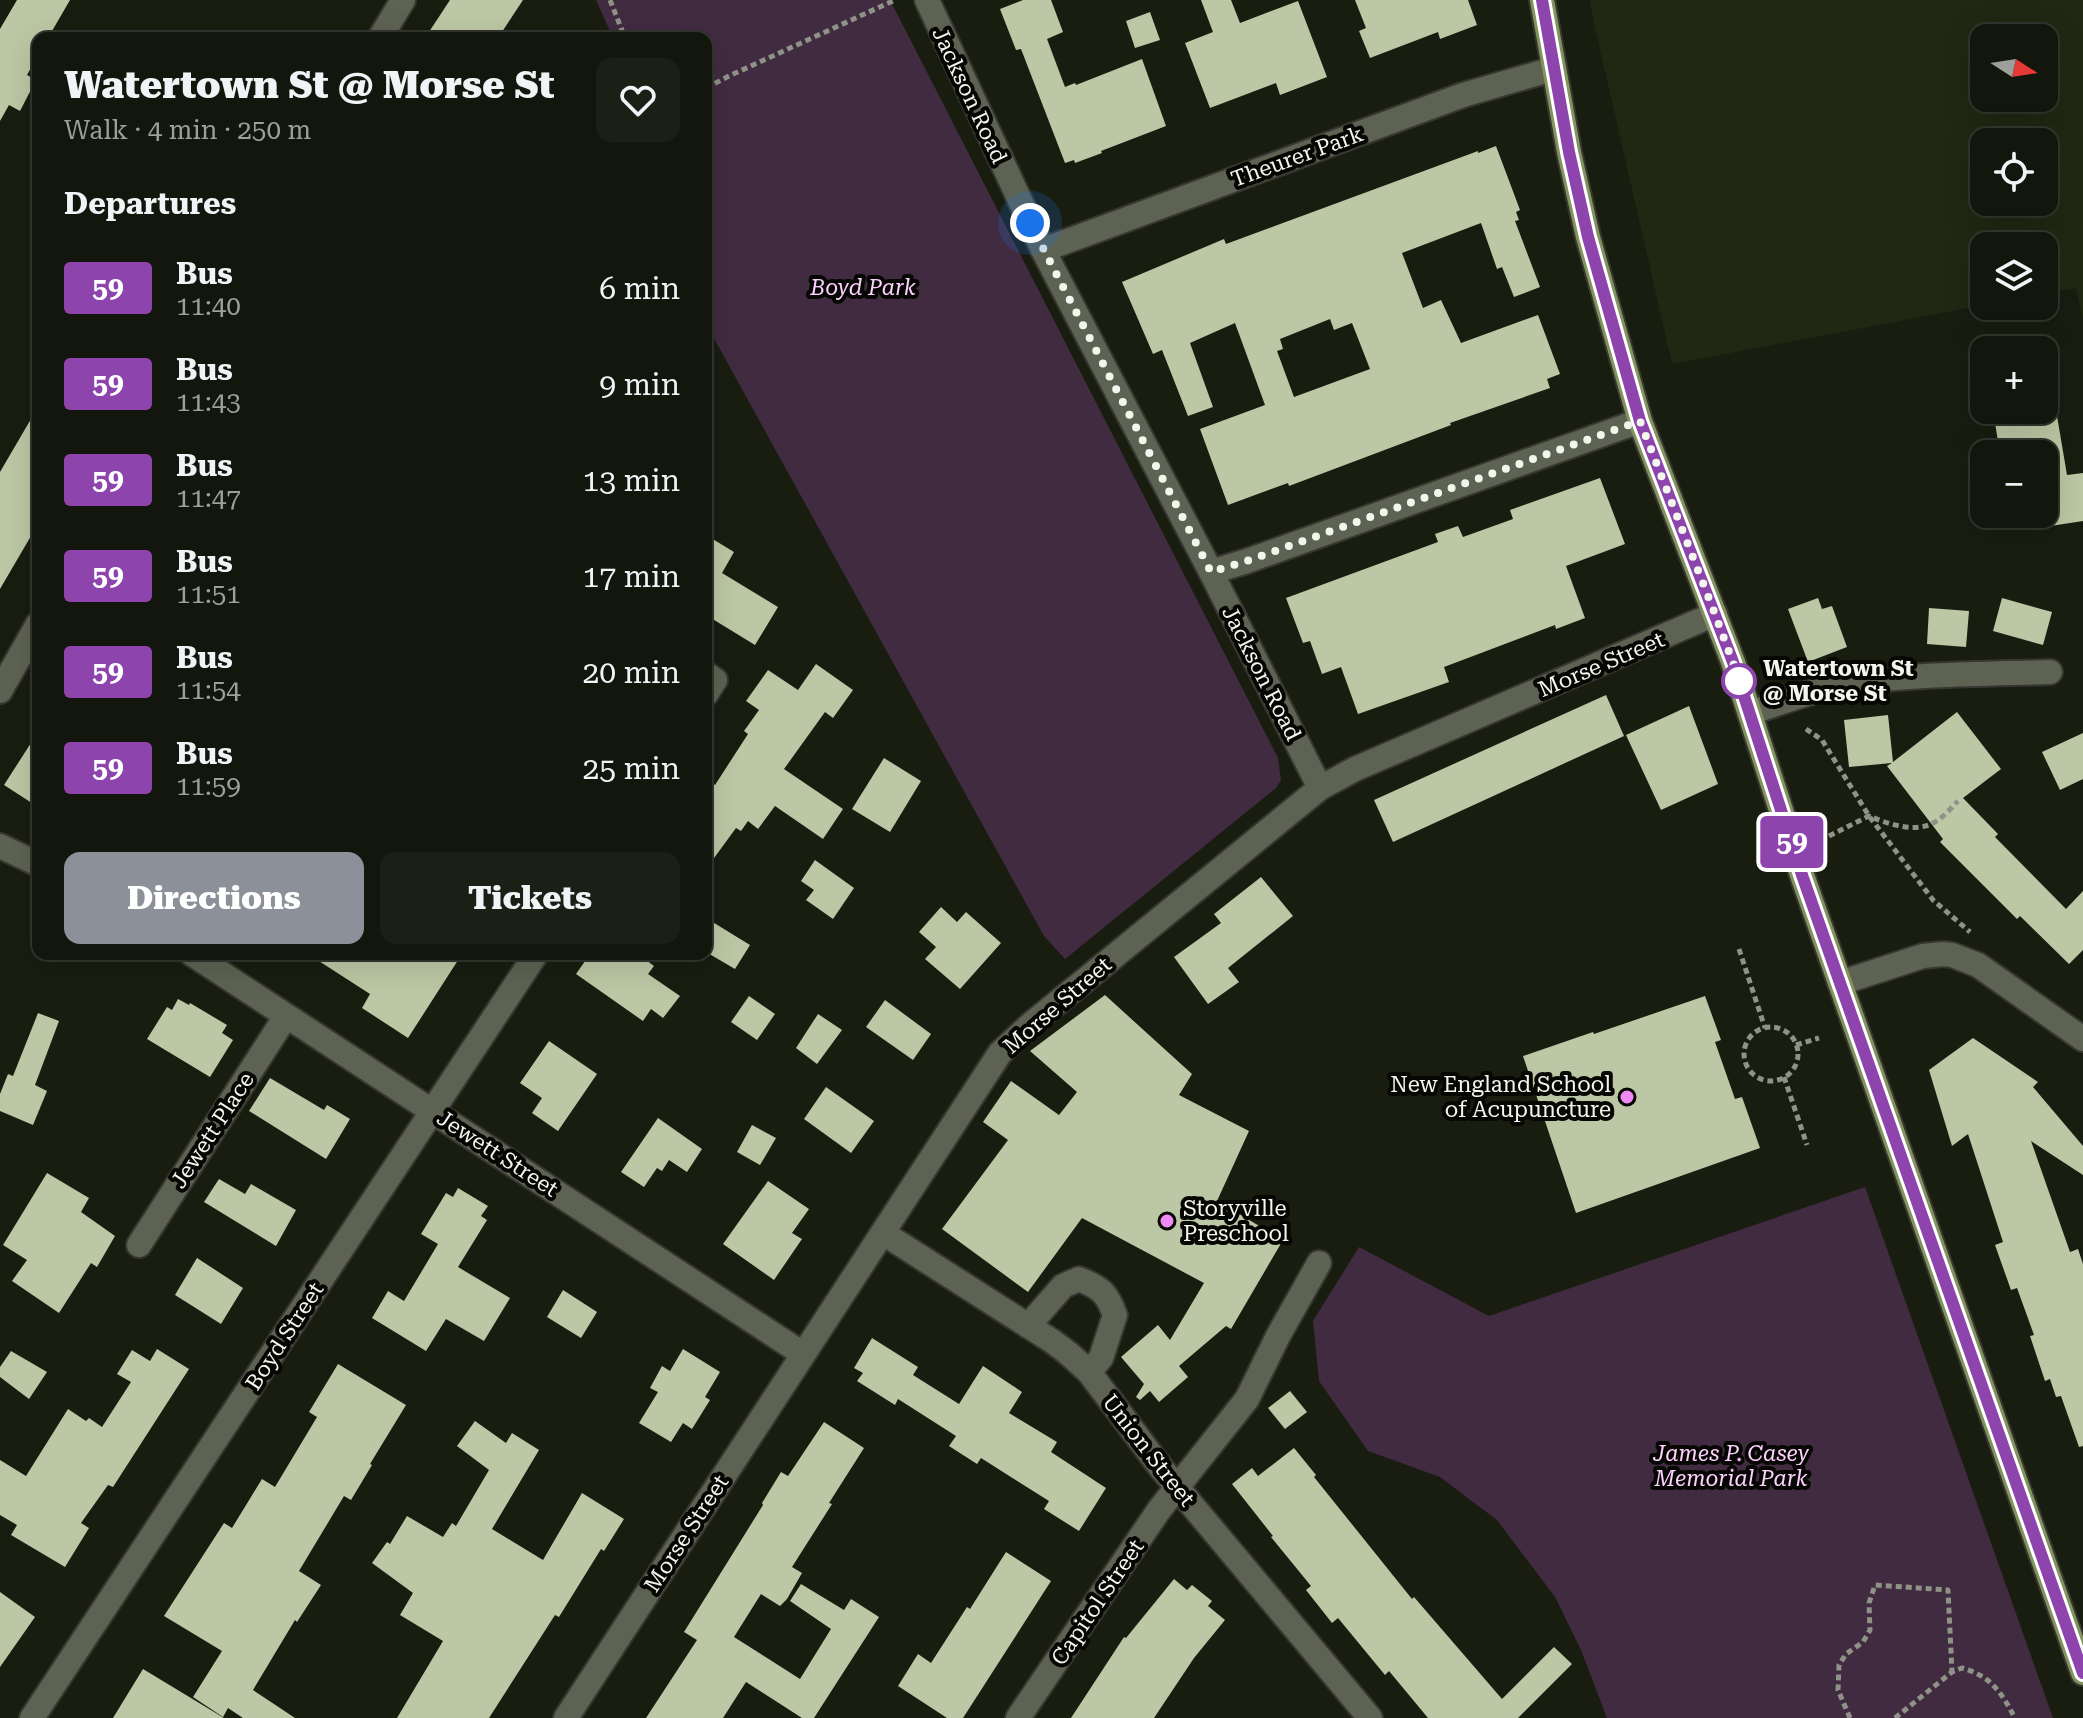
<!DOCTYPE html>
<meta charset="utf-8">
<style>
:root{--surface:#13160c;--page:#1c1f15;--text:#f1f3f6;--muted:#9d9f9d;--line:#32352d;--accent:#8c9099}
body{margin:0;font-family:"Roboto Serif",serif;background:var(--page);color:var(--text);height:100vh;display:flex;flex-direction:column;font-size:30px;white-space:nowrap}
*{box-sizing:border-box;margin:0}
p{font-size:26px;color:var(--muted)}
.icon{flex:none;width:44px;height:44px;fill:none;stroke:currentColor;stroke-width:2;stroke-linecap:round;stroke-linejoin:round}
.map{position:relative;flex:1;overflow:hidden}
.drawer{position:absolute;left:32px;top:32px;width:680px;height:928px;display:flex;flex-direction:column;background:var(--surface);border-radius:16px;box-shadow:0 8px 32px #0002,0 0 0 2px var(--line)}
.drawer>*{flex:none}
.badge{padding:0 16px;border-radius:6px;font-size:28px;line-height:52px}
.needle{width:52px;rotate:102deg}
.tools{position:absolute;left:1970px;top:24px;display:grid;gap:16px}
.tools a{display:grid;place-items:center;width:88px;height:88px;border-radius:16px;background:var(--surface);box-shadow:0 8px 32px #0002,0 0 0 2px var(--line);font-size:40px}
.you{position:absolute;width:40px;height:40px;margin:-20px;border:6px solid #fff;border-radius:50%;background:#1a73e8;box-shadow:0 0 0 12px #1a73e833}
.map>.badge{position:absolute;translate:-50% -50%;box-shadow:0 0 0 4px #fff}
h2{padding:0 32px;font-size:30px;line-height:72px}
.round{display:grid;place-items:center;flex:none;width:84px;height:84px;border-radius:16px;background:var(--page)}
.head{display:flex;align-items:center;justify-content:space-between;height:136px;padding:0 32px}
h1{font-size:38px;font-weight:800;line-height:60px}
.cta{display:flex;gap:16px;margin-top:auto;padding:16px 32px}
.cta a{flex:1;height:92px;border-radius:16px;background:var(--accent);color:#fff;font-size:32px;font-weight:800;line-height:92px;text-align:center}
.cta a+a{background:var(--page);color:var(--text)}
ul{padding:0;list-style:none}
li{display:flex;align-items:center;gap:24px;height:96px;padding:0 32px}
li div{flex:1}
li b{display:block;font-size:30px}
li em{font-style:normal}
li .badge{min-width:88px;font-weight:700;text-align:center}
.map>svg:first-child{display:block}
</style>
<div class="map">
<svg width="2083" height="1718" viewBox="0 0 2083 1718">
<rect width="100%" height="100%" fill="#191d10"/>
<!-- built -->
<path fill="#212713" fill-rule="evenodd" d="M1590 0H2083V319L2076 288 2044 294V246H1984V305L1672 364 1594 23ZM1984 38H2044V98H1984ZM1984 142H2044V202H1984Z"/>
<!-- green -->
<g fill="#412b41">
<polygon points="596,0 890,0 1278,758 1281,780 1276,788 1065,959 1044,936 706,324 706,38 613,38"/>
<polygon points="1865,1187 2053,1718 1607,1718 1581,1650 1555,1597 1497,1520 1440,1477 1368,1451 1319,1381 1313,1321 1359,1247 1489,1316"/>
</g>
<!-- building -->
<g fill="#bcc7a5" fill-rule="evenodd">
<polygon points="17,0 70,0 48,38 38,38 38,55 27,75 36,80 20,111 9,105 0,121 0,29"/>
<polygon points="450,0 523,0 498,38 425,38"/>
<polygon points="1023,0 1051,0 1063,32 1047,39 1065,87 1075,83 1076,85 1142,59 1166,126 1101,151 1102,153 1075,163 1074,160 1065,163 1021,49 1016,50 1000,9"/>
<polygon points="1201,0 1231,0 1240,23 1298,1 1327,77 1280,95 1276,83 1210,108 1185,43 1213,32"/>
<polygon points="1355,0 1468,0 1477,25 1440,39 1438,32 1370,58 1359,31 1366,28"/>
<polygon points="1150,12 1160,40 1135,48 1126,21"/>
<path d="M1496 146 1520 210 1516 212 1519 220 1515 221 1540 287 1514 297 1502 267 1497 269 1481 223 1402 253 1423 308 1441 300 1461 343 1538 315 1560 374 1547 379 1550 388 1450 423 1451 425 1289 486 1288 483 1228 505 1200 429 1265 405 1235 323 1190 343 1213 407 1188 416 1162 350 1153 354 1122 282 1224 239 1226 244 1478 151V153ZM1330 319 1334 330 1352 323 1370 369 1294 397 1277 351 1283 349 1280 339Z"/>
<polygon points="38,407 38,524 0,589 0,472"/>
<polygon points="1993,410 2056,410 2067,475 2083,473 2083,521 2044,527 2044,454 2000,454"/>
<polygon points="1600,478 1625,544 1566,566 1585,618 1556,629 1555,625 1444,667 1449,682 1358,714 1341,667 1322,674 1310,641 1303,643 1286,598 1438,542 1435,534 1458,526 1463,537 1513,519 1510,510"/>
<polygon points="706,535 734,552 722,573 778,607 755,645 706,615"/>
<polygon points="1818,598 1822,609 1832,606 1847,647 1808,662 1788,609"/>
<polygon points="2002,598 2052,612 2043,645 1993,631"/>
<polygon points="1929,608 1969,611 1966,647 1927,644"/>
<polygon points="816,664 853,690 833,718 825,712 784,769 843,809 823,839 775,806 758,829 748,821 741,831 736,828 706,869 706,779 715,785 748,734 744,731 759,710 746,701 768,670 798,690"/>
<polygon points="1606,695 1624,736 1393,842 1374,800"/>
<polygon points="1689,706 1718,784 1661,810 1626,735"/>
<polygon points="1957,712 2001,769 1963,798 1998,834 1995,837 2066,909 2083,891 2083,950 2069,964 2020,916 2017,919 1940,842 1943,839 1887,766 1892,763 1849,767 1844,720 1888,715 1893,762"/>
<polygon points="38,732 38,807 4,785"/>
<polygon points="2083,733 2083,779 2060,790 2042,752"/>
<polygon points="884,758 921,781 890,832 852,809"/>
<polygon points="815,860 854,888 833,919 806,900 814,890 801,881"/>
<polygon points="1261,877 1293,916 1228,968 1239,982 1208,1004 1174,957 1221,923 1214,914"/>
<polygon points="941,907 957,922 966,912 1001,943 960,989 925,959 936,947 919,932"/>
<polygon points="706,918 750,945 735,969 706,952"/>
<polygon points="308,954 462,954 408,1038 362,1008 370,994"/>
<polygon points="590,954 638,954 654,966 648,974 680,996 663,1018 651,1009 643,1021 576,974"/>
<polygon points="1105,995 1192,1074 1179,1095 1249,1131 1217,1201 1283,1240 1231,1329 1226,1326 1179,1366 1188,1377 1159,1402 1150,1391 1140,1400 1136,1397 1144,1384 1121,1357 1158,1325 1170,1340 1204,1283 1082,1218 1028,1292 942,1229 1008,1140 983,1122 1011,1081 1059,1115 1077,1092 1030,1051"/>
<polygon points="749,996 775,1014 757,1040 731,1022"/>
<polygon points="1705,996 1721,1040 1715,1042 1735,1099 1742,1097 1760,1148 1576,1213 1523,1056 1593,1032 1594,1034"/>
<polygon points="178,999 189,1005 190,1003 227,1025 222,1033 233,1040 210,1077 147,1039 167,1007 172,1010"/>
<polygon points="885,1000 931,1034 913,1060 866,1027"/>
<polygon points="38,1013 59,1021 35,1085 47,1091 33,1125 0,1111 0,1094 8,1074 13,1076"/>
<polygon points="818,1014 842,1030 817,1064 796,1048"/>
<polygon points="1973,1038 2038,1082 2033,1087 2083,1146 2083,1175 2031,1141 2070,1252 2078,1249 2083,1264 2083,1446 2079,1447 2061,1396 2056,1397 2050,1379 2045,1381 2030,1336 2034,1335 2017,1288 2011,1290 1995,1245 2003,1242 1968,1134 1952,1146 1929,1070"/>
<polygon points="549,1041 597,1074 558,1131 532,1113 542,1098 520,1083"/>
<polygon points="270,1078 324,1110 327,1105 350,1119 326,1159 249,1111"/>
<polygon points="826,1087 874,1121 851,1153 804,1119"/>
<polygon points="658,1118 702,1149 687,1172 669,1160 662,1171 657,1168 644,1187 621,1172"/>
<polygon points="752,1125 776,1138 760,1165 737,1152"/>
<polygon points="47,1173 89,1198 81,1212 115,1236 97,1267 91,1263 59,1313 12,1281 27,1260 3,1245"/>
<polygon points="219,1179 245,1194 251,1184 296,1210 276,1246 204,1202"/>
<polygon points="768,1181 809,1209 792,1233 802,1239 774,1280 723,1244"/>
<polygon points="458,1188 488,1206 481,1216 487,1220 458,1267 510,1298 484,1341 446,1319 426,1351 372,1318 388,1291 404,1301 438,1244 421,1234 446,1193 453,1197"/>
<polygon points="197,1258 243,1288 221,1324 175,1295"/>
<polygon points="563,1290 597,1312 581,1338 547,1317"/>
<polygon points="872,1338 918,1367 913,1375 959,1404 983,1366 1022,1392 1009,1413 1057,1442 1051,1452 1106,1488 1079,1531 1044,1509 1049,1501 981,1458 977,1464 949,1446 956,1436 898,1399 895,1405 857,1381 863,1373 854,1368"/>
<polygon points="157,1349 189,1369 113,1487 108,1485 81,1523 89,1528 65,1567 11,1535 17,1525 0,1515 0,1460 26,1476 68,1409 86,1421 89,1418 102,1427 131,1382 117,1374 132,1350 150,1361"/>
<polygon points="683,1349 720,1372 705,1397 710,1400 692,1429 683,1423 671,1442 639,1423 658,1392 650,1388 662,1366 670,1371"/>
<polygon points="11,1351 47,1372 29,1399 0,1377 0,1367"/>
<polygon points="338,1364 406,1405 370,1464 372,1465 351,1500 344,1496 299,1571 321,1585 297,1622 295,1620 253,1690 295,1718 243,1718 228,1708 223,1717 193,1697 222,1651 164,1616 224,1523 232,1528 262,1479 275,1487 317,1417 309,1412"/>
<polygon points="1290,1391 1307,1412 1285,1429 1268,1408"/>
<polygon points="475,1421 506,1443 512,1433 539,1450 492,1529 543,1560 582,1493 624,1519 604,1551 601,1549 559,1617 555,1615 489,1718 397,1718 443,1641 400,1615 413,1593 372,1563 387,1542 390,1544 407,1516 443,1537 452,1523 456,1526 489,1470 457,1446"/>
<polygon points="824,1422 864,1448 829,1503 832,1504 792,1567 802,1573 787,1599 780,1606 761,1594 734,1637 800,1679 831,1629 790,1601 801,1584 844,1610 851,1599 879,1617 814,1718 802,1718 746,1682 723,1718 646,1718 697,1640 684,1632 763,1505 762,1503 781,1472 788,1476"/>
<polygon points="1294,1448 1316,1475 1314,1477 1412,1599 1414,1597 1502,1699 1554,1647 1572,1664 1518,1718 1428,1718 1389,1671 1385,1675 1338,1618 1332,1623 1306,1590 1311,1586 1271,1537 1273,1536 1232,1484 1252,1468 1258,1476"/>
<polygon points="1006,1552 1051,1581 963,1718 947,1718 898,1686 918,1654 931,1663 967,1607 970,1609"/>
<polygon points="1174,1579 1187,1590 1192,1585 1212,1601 1208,1606 1225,1620 1194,1658 1154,1718 1071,1718 1124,1637 1126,1638"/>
<polygon points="0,1592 35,1617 0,1667"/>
<polygon points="143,1669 224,1718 113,1718"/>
</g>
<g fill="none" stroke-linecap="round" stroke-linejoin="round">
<defs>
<g id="minor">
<polyline points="927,0 1043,250 1211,572 1320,788"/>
<polyline points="380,38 403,0"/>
<polyline points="1043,250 1463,95 1553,69"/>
<polyline points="1211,572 1247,561 1640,421"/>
<polyline points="706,674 715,680 706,694"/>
<polyline points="0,691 38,624"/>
<path d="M1750 713C1783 702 1823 686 1857 682 1921 674 1986 674 2050 672"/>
<polyline points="0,846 38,864"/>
<polyline points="192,954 803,1354"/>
<polyline points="1840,983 1923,956 1943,954 1952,955 1978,965 2083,1039"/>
<polyline points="883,1233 1052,1341 1068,1353 1089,1372 1161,1468 1370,1718"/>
<polyline points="139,1245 286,1016"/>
<path d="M1028 1326 1063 1286 1079 1279C1101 1288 1107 1293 1115 1315L1101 1358 1089 1372"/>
<polyline points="32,1718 536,954"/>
<polyline points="566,1718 1000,1053 1030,1025 1320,788 1355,769 1715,614"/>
<polyline points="1018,1718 1159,1510 1247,1399 1278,1336 1319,1263"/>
</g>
<polyline id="major" points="1542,0 1569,152 1588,237 1640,421 1733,662 1802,875 2083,1673"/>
</defs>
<!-- minor casing -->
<use href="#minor" stroke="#353730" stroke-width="28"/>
<!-- major casing -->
<use href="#major" stroke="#353730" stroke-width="28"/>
<!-- path -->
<g stroke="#8f9287" stroke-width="5" stroke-dasharray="6 4" stroke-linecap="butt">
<polyline points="610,0 625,38"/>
<polyline points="706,88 729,76 895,0"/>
<polyline points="1806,729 1822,740 1869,816 1933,900 1970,932"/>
<path d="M1829 836 1869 816C1888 824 1914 833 1933 823 1943 818 1951 808 1958 801"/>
<polyline points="1739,949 1765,1028"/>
<circle cx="1771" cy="1054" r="27"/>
<polyline points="1796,1045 1819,1038"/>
<polyline points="1784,1077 1807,1145"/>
<polyline points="1850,1718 1838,1690 1839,1665 1846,1654 1863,1642 1870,1630 1869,1603 1875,1585 1948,1590 1952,1672"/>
<path d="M1895 1718 1952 1672 1962 1668C1991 1676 2001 1692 2015 1718"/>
</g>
<!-- minor -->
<use href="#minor" stroke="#5d6252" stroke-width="24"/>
<!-- major -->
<use href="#major" stroke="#83925e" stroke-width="24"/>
</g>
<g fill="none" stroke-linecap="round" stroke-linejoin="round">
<defs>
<polyline id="line" points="1542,0 1569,152 1588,237 1640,421 1733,662 1802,875 2083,1673"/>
</defs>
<!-- line casing -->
<use href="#line" stroke="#fff" stroke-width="18"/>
<!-- line -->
<use href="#line" stroke="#8e44ad" stroke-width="12"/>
<!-- walk -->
<polyline stroke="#f3f6ed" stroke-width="8" stroke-dasharray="0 14.4" points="1030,223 1211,572 1247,561 1640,421 1715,614 1742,687 1739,681"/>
</g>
<!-- markers -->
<circle fill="#fff" stroke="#8e44ad" stroke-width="4" cx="1739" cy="681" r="16"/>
<g fill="#f08bf5" stroke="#060703" stroke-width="3">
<circle cx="1627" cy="1097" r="8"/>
<circle cx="1167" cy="1221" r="8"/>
</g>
<g text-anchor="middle" stroke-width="8" stroke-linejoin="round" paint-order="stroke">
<!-- street labels -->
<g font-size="22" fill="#f3f6ed" stroke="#060703">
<text transform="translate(970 95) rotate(65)" y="8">Jackson Road</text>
<text transform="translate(1297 156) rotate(-20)" y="8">Theurer Park</text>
<text transform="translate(1601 664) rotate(-23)" y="8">Morse Street</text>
<text transform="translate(1262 673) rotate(63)" y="8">Jackson Road</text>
<text transform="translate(1057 1005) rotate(-41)" y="8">Morse Street</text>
<text transform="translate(212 1130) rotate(-57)" y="8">Jewett Place</text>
<text transform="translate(498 1153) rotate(33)" y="8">Jewett Street</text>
<text transform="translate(284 1336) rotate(-57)" y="8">Boyd Street</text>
<text transform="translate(1149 1450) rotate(52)" y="8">Union Street</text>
<text transform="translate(686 1533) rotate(-57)" y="8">Morse Street</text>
<text transform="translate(1097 1602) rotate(-56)" y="8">Capitol Street</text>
</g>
<!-- park labels -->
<g font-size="22" font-style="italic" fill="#fed1ff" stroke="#060703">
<text x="863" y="295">Boyd Park</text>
<text x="1731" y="1461">James P. Casey<tspan x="1731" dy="25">Memorial Park</tspan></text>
</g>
<!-- stop labels -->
<g font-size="22" font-weight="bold" fill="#f3f6ed" stroke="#060703" text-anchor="start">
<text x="1763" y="676">Watertown St<tspan x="1763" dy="25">@ Morse St</tspan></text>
</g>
<!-- poi labels -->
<g font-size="22" fill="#f3f6ed" stroke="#060703" text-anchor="end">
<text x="1611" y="1092">New England School<tspan x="1611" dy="25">of Acupuncture</tspan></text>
<text x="1183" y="1216" text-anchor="start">Storyville<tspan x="1183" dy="25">Preschool</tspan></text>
</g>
</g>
</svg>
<div class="tools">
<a><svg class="needle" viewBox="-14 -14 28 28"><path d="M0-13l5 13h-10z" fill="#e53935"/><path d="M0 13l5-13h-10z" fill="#9d9f9d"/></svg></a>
<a><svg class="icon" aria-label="locate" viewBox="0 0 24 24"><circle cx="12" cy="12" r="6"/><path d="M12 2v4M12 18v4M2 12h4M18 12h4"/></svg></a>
<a><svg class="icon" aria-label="layers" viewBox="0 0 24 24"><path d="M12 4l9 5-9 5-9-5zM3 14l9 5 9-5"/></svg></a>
<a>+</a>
<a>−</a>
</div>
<div class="you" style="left:1030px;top:223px"></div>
<b class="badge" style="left:1792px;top:842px;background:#8e44ad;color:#fff">59</b>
<section class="drawer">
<div class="head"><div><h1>Watertown St @ Morse St</h1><p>Walk · 4 min · 250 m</p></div><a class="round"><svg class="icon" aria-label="heart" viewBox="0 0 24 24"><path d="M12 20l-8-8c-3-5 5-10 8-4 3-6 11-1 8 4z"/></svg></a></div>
<h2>Departures</h2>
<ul>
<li><span class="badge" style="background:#8e44ad;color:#fff">59</span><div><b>Bus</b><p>11:40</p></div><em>6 min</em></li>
<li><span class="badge" style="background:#8e44ad;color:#fff">59</span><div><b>Bus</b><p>11:43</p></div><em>9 min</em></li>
<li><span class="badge" style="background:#8e44ad;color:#fff">59</span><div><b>Bus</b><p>11:47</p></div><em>13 min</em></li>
<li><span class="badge" style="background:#8e44ad;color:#fff">59</span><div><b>Bus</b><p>11:51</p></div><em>17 min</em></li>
<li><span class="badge" style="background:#8e44ad;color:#fff">59</span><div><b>Bus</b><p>11:54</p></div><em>20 min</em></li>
<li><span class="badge" style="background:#8e44ad;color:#fff">59</span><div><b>Bus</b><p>11:59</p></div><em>25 min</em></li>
</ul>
<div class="cta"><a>Directions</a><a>Tickets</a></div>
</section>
</div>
